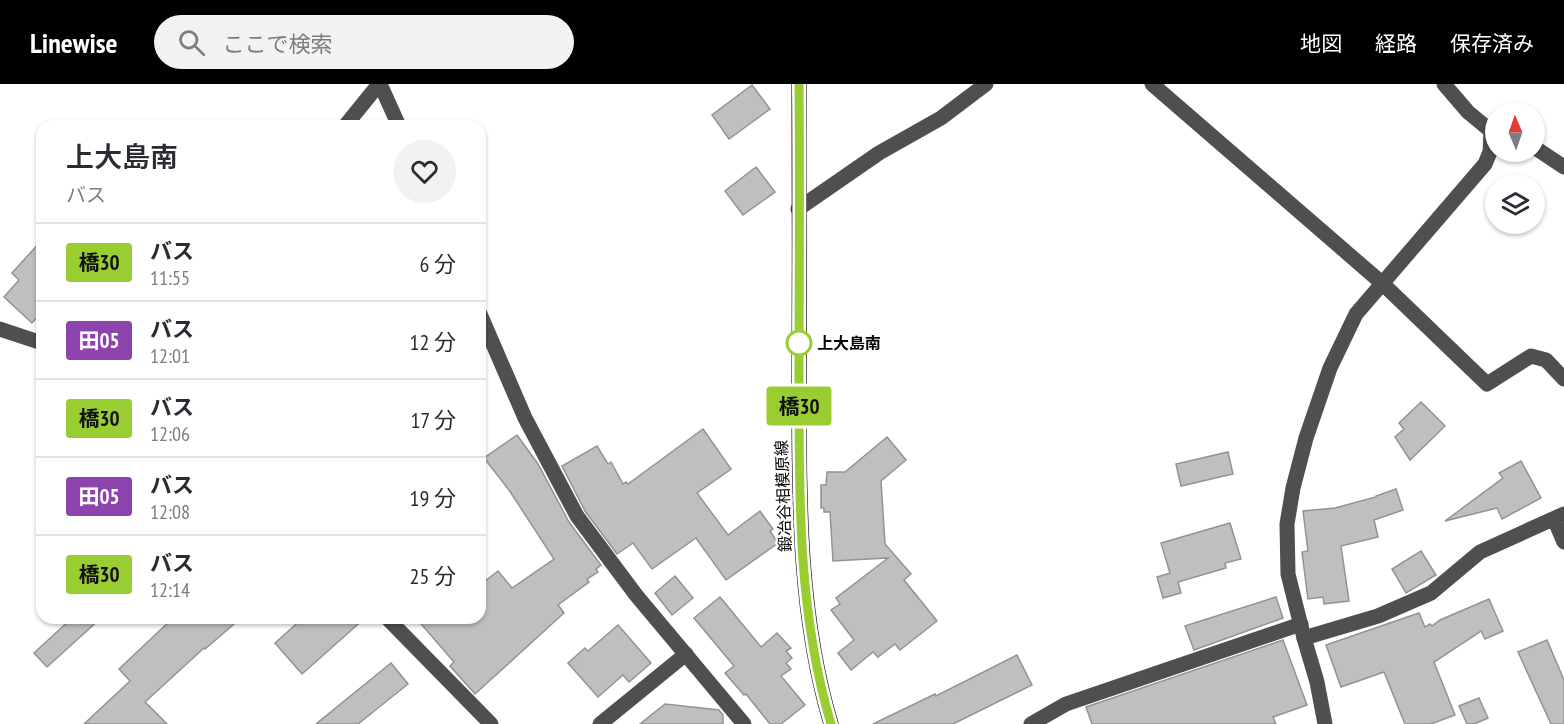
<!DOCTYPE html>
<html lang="ja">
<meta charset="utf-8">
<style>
:root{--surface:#fff;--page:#f2f2f3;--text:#2b2b33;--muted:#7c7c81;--line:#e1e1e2;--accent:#000}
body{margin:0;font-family:"PT Sans Narrow","Noto Sans JP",sans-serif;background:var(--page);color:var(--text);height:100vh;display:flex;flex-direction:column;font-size:22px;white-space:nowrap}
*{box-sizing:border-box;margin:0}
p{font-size:20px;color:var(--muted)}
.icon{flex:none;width:33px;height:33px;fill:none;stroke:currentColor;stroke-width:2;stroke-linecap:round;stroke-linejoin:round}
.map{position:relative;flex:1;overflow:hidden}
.side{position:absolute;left:36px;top:36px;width:450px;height:504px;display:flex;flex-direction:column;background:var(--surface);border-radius:18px;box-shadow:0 2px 4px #0004}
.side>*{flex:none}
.badge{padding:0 12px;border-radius:4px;font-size:21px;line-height:39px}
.needle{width:39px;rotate:358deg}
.controls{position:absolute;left:1485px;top:18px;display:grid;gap:12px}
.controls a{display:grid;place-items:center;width:60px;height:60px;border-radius:50%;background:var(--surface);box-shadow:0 2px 4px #0004;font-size:30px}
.map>.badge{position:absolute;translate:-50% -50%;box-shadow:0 0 0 3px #fff}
.round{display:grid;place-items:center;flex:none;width:63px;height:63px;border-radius:32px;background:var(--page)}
.summary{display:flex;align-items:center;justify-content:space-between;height:102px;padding:0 30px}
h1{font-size:28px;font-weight:600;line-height:45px}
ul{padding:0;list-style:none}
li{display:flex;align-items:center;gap:18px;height:78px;padding:0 30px;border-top:2px solid var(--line)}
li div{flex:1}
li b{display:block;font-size:22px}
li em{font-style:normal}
li .badge{min-width:66px;font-weight:700;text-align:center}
header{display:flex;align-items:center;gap:36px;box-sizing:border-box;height:84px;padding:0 30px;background:var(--accent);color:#fff}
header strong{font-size:28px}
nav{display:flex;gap:33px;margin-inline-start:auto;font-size:21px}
.search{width:420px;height:54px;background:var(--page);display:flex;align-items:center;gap:15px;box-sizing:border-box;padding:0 21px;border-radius:33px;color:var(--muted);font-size:22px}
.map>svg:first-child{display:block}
</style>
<header>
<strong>Linewise</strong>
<div class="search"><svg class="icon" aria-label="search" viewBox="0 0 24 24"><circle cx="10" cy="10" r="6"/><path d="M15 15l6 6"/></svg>ここで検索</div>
<nav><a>地図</a><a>経路</a><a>保存済み</a></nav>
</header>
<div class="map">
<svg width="1564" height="640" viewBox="0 0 1564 640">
<rect width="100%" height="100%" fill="#fff"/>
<!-- building -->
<g fill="#bfbfbf" stroke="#939393" stroke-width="1.5">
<polygon points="752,1 770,25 729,55 712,31"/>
<polygon points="756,83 775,108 743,131 725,107"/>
<polygon points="42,156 42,228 32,239 4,213 19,196 12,189"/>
<polygon points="1421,318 1445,342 1410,376 1395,353 1404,345 1399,339"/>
<polygon points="703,345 731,385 697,409 728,451 760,427 773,445 770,447 778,459 726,496 696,454 652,485 633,459 617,470 585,427 562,382 597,362 608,380 611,378 623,400 626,398 628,400"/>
<polygon points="517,351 538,380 569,438 601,481 596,485 598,488 587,495 589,498 558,521 564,529 475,610 450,582 454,578 416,534 480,534 480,501 498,487 512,504 554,475 509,406 484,374"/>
<polygon points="887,353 906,376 881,397 885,460 911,490 904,496 937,537 900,566 895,560 878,573 873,568 851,586 838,569 854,556 831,526 840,520 836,514 888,474 833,477 830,428 824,428 824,424 821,424 821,401 826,401 827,388 845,388"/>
<polygon points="1228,368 1233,390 1181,402 1176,380"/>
<polygon points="1521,377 1541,414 1502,435 1497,424 1445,437 1503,394 1499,389"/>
<polygon points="1396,405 1403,426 1374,436 1378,453 1341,462 1349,517 1324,520 1323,513 1308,515 1302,468 1308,467 1303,427 1335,424 1376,413 1376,412"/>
<polygon points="1230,439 1241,475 1225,479 1226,484 1178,498 1181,509 1163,514 1157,493 1170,489 1161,459"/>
<polygon points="1421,467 1436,491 1406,509 1392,485"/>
<polygon points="675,492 693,514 672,531 655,509"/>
<polygon points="720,513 761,563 777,549 791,564 786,567 792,574 786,579 791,585 781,592 805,621 781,640 770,640 746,610 744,611 725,589 734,582 694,534"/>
<polygon points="1276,513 1283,534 1194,566 1185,542"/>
<polygon points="1489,515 1503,547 1485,555 1481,547 1434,578 1455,631 1431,640 1405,640 1384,588 1341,603 1326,561 1419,529 1425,543 1430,540 1432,542 1440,536"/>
<polygon points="72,534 101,534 47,583 34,569"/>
<polygon points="173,534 241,534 205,565 204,564 145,618 167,640 84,640 130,597 119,585"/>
<polygon points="303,534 365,534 302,590 275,559"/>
<polygon points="618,541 651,579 629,598 623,591 598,613 568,579 585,564 588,567"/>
<polygon points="1283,556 1307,621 1273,633 1276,640 1092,640 1086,623"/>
<polygon points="1547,556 1564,596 1564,640 1551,640 1518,568"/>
<polygon points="1017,571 1032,601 953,640 873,640 935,610 936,612"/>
<polygon points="391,579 408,600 358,640 316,640"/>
<polygon points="1479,614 1488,634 1474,640 1467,640 1459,622"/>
<polygon points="665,620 719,626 723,631 723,640 640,640"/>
</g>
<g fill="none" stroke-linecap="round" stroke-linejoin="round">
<defs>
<path id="major" d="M799 0C800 106 799 213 799 319 799 427 800 536 831 640"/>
</defs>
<!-- major casing -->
<use href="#major" stroke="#dbdbdb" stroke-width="16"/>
<!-- minor -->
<g stroke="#4f4f4f" stroke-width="15">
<polyline points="380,0 399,42"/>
<polyline points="1152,0 1383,200 1487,300 1531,272 1546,276 1564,295"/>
<polyline points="1444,0 1468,28 1491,47 1496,47"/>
<polyline points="345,42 379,0"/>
<polyline points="1534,63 1564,83"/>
<polyline points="798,125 879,69 941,34 986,0"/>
<polyline points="480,230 525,334 577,432 636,511 744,640"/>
<polyline points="0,245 42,259"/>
<polyline points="1554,435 1564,458"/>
<polyline points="387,534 491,640"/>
<polyline points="1304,554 1378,532 1431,509 1480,468 1564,430"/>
<polyline points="600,640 686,570"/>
<polyline points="1031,640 1066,620 1301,540"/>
<polyline points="1325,640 1317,598 1304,554 1288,490 1287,440 1293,404 1306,354 1330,284 1356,230 1485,80 1490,68 1491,47"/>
</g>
<!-- major -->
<use href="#major" stroke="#000" stroke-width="15"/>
</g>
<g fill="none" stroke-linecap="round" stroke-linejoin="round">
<defs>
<path id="line" d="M799 0C800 103 799 207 799 310 799 421 799 533 831 640"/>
</defs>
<!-- line casing -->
<use href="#line" stroke="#fff" stroke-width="14"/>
<!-- line -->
<use href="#line" stroke="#9acd32" stroke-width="9"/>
</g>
<!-- markers -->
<circle fill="#fff" stroke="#9acd32" stroke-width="3" cx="799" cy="259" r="12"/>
<g text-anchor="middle" stroke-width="4.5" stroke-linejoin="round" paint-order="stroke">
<!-- stop labels -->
<g font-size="16" font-weight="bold" fill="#000" stroke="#fff" text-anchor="start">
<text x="817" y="265">上大島南</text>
</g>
<!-- street labels -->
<g font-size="16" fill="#000" stroke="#fff">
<text transform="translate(783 412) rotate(-92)" y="6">鍛冶谷相模原線</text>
</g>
</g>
</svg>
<div class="controls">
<a><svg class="needle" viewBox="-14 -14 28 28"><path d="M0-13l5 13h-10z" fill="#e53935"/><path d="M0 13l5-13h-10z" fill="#7c7c81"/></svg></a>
<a><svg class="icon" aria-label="layers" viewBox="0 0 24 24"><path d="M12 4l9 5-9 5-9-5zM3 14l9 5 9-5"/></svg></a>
</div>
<b class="badge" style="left:799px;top:322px;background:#9acd32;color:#111">橋30</b>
<section class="side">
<div class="summary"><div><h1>上大島南</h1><p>バス</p></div><a class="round"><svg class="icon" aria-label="heart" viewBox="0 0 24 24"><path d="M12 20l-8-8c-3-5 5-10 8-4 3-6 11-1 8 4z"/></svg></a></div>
<ul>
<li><span class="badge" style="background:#9acd32;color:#111">橋30</span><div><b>バス</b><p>11:55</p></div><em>6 分</em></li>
<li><span class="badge" style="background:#8e44ad;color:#fff">田05</span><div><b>バス</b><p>12:01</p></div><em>12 分</em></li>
<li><span class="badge" style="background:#9acd32;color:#111">橋30</span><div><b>バス</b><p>12:06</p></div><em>17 分</em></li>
<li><span class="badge" style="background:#8e44ad;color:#fff">田05</span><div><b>バス</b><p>12:08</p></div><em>19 分</em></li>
<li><span class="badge" style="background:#9acd32;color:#111">橋30</span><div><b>バス</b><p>12:14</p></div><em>25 分</em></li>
</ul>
</section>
</div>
